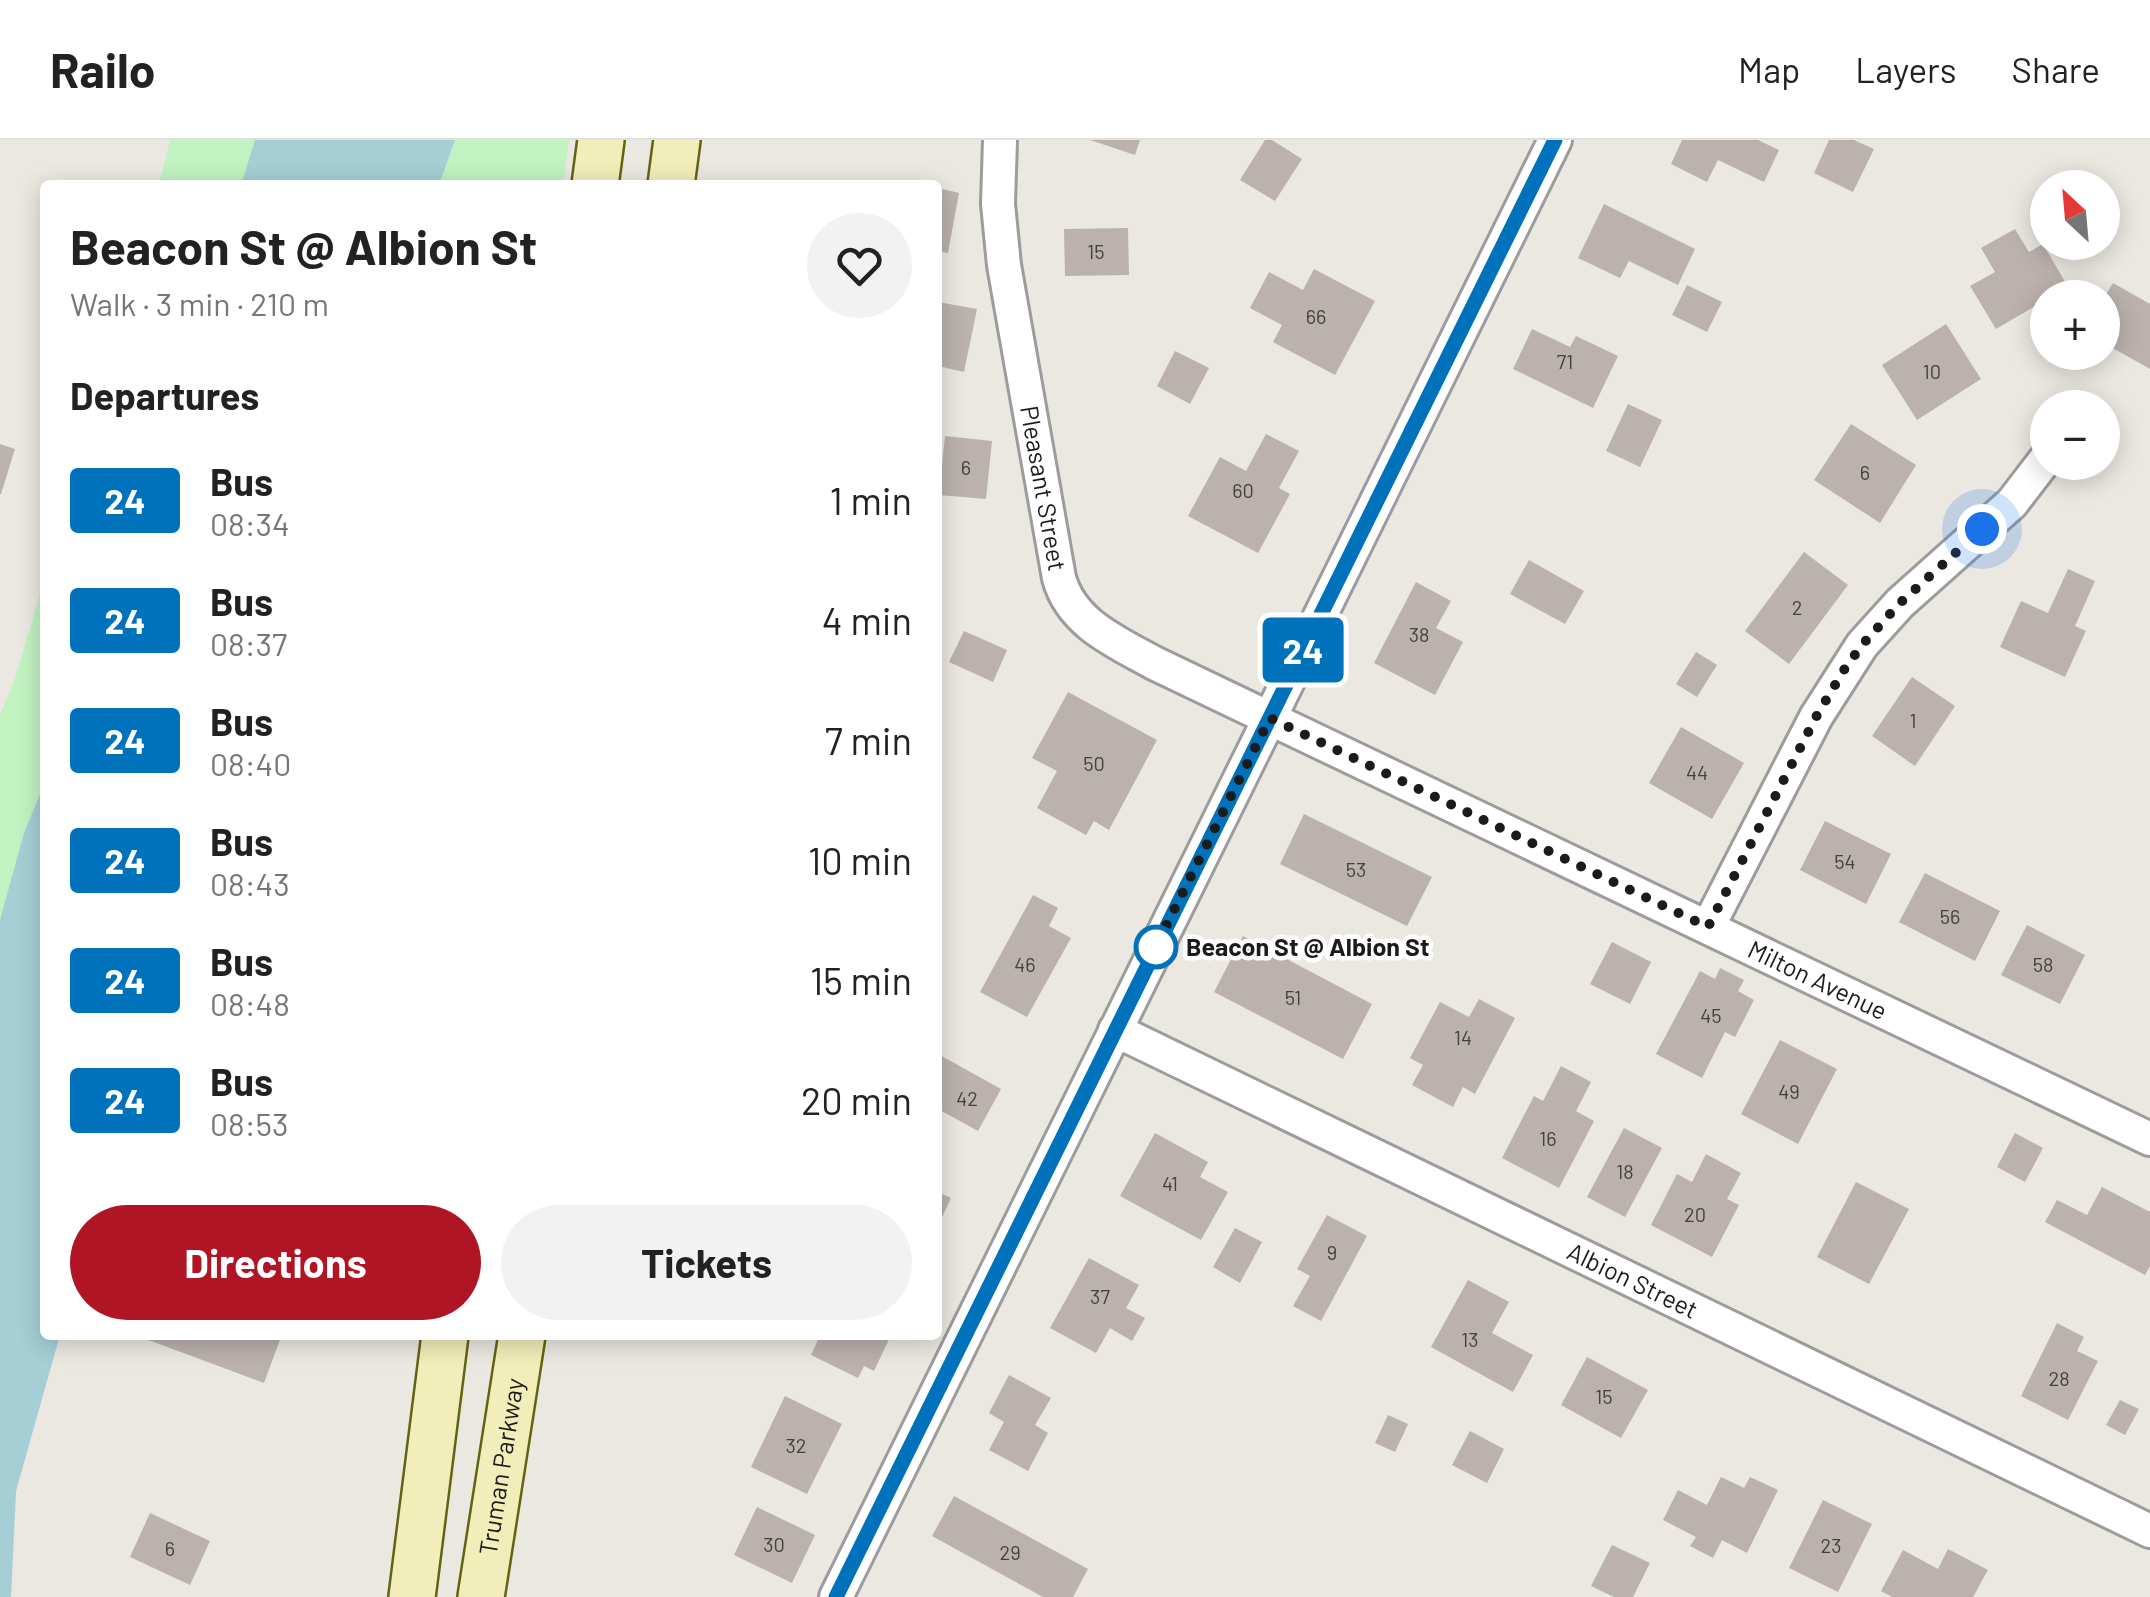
<!DOCTYPE html>
<meta charset="utf-8">
<style>
:root{--surface:#fff;--page:#f2f2f2;--text:#222;--muted:#767676;--line:#e0e0e0;--accent:#b01525}
body{margin:0;font-family:Barlow,sans-serif;background:var(--page);color:var(--text);height:100vh;display:flex;flex-direction:column;font-size:38px;white-space:nowrap}
*{box-sizing:border-box;margin:0}
p{font-size:32px;color:var(--muted)}
.icon{flex:none;width:55px;height:55px;fill:none;stroke:currentColor;stroke-width:2;stroke-linecap:round;stroke-linejoin:round}
.map{position:relative;flex:1;overflow:hidden}
.side{position:absolute;left:40px;top:40px;width:902px;height:1160px;display:flex;flex-direction:column;background:var(--surface);border-radius:10px;box-shadow:0 5px 25px #0003}
.side>*{flex:none}
.badge{padding:0 20px;border-radius:8px;font-size:35px;line-height:65px}
.needle{width:65px;rotate:334deg}
.controls{position:absolute;left:2030px;top:30px;display:grid;gap:20px}
.controls a{display:grid;place-items:center;width:90px;height:90px;border-radius:50%;background:var(--surface);box-shadow:0 5px 25px #0003;font-size:50px}
.you{position:absolute;width:50px;height:50px;margin:-25px;border:8px solid #fff;border-radius:50%;background:#1a73e8;box-shadow:0 0 0 15px #1a73e833}
.map>.badge{position:absolute;translate:-50% -50%;box-shadow:0 0 0 5px #fff}
h2{padding:0 30px;font-size:38px;line-height:90px}
.round{display:grid;place-items:center;flex:none;width:105px;height:105px;border-radius:52px;background:var(--page)}
.headline{display:flex;align-items:center;justify-content:space-between;height:170px;padding:0 30px}
h1{font-size:48px;font-weight:700;line-height:75px}
.action{display:flex;gap:20px;margin-top:auto;padding:20px 30px}
.action a{flex:1;height:115px;border-radius:60px;background:var(--accent);color:#fff;font-size:40px;font-weight:700;line-height:115px;text-align:center}
.action a+a{background:var(--page);color:var(--text)}
ul{padding:0;list-style:none}
li{display:flex;align-items:center;gap:30px;height:120px;padding:0 30px}
li div{flex:1}
li b{display:block;font-size:38px}
li em{font-style:normal}
li .badge{min-width:110px;font-weight:700;text-align:center}
header{display:flex;align-items:center;gap:60px;box-sizing:border-box;height:140px;padding:0 50px;background:var(--surface);border-bottom:2px solid var(--line)}
header strong{font-size:48px}
nav{display:flex;gap:55px;margin-inline-start:auto;font-size:35px}
.map>svg:first-child{display:block}
</style>
<header>
<strong>Railo</strong>
<nav><a>Map</a><a>Layers</a><a>Share</a></nav>
</header>
<div class="map">
<svg width="2150" height="1457" viewBox="0 0 2150 1457">
<rect width="100%" height="100%" fill="#ebe7e1"/>
<!-- park -->
<g fill="#c2f2c1">
<polygon points="170,0 354,0 338,45 159,45"/>
<polygon points="455,0 569,0 563,45 439,45"/>
<polygon points="45,436 45,937 0,1101 0,575 16,536"/>
</g>
<!-- water -->
<g fill="#a5cfd5">
<polygon points="255,0 455,0 439,45 241,45"/>
<polygon points="45,642 45,1195 60,1195 16,1351 11,1457 0,1457 0,780 24,693"/>
</g>
<!-- building -->
<g fill="#bbb2ae">
<polygon points="1090,0 1140,0 1135,15"/>
<polygon points="1265,0 1272,0 1302,19 1275,61 1240,40"/>
<polygon points="1682,0 1758,0 1779,10 1764,42 1718,20 1707,42 1671,24"/>
<polygon points="1829,0 1854,0 1874,9 1853,52 1814,33"/>
<polygon points="938,48 959,53 948,113 938,111"/>
<polygon points="1604,64 1695,109 1678,145 1629,121 1620,138 1578,118"/>
<polygon points="1128,88 1129,135 1065,136 1064,89"/>
<polygon points="2015,89 2029,112 2043,104 2068,147 1996,189 1970,146 1995,132 1981,108"/>
<polygon points="1314,129 1375,161 1335,235 1273,202 1282,185 1250,168 1269,132 1303,150"/>
<polygon points="2113,143 2150,164 2150,229 2102,202 2102,161"/>
<polygon points="1687,145 1722,162 1707,192 1672,175"/>
<polygon points="938,162 977,169 964,232 938,226"/>
<polygon points="1946,184 1981,239 1917,280 1882,225"/>
<polygon points="1532,189 1570,207 1576,196 1618,216 1593,268 1513,229"/>
<polygon points="1175,211 1209,228 1190,264 1157,246"/>
<polygon points="1628,264 1662,280 1640,327 1606,311"/>
<polygon points="1851,284 1916,325 1880,383 1814,340"/>
<polygon points="1266,294 1299,311 1279,348 1290,354 1258,413 1188,376 1220,317 1246,331"/>
<polygon points="945,296 992,301 986,359 939,355"/>
<polygon points="0,304 15,309 1,354 0,354"/>
<polygon points="1804,412 1848,445 1789,524 1745,491"/>
<polygon points="1529,420 1584,451 1565,484 1510,454"/>
<polygon points="2068,429 2095,441 2075,486 2086,491 2065,537 2000,507 2021,461 2048,473"/>
<polygon points="1416,442 1451,461 1436,488 1463,502 1435,555 1374,523"/>
<polygon points="964,491 1007,510 993,542 949,522"/>
<polygon points="1696,512 1717,525 1697,557 1676,544"/>
<polygon points="1912,537 1955,566 1915,626 1872,596"/>
<polygon points="1068,552 1157,600 1109,690 1094,681 1086,695 1037,668 1057,631 1032,618"/>
<polygon points="1681,587 1744,623 1712,679 1649,643"/>
<polygon points="1304,674 1432,737 1407,786 1280,724"/>
<polygon points="1825,681 1891,714 1866,764 1800,730"/>
<polygon points="1925,733 2000,771 1975,821 1899,782"/>
<polygon points="1033,755 1058,768 1049,786 1071,798 1027,877 980,852"/>
<polygon points="2027,785 2085,815 2060,864 2001,835"/>
<polygon points="1243,796 1372,864 1343,919 1214,852"/>
<polygon points="1612,802 1651,822 1630,864 1590,844"/>
<polygon points="1720,828 1744,840 1738,851 1754,860 1735,897 1725,892 1702,938 1656,914 1700,831 1715,839"/>
<polygon points="1479,859 1515,878 1475,954 1463,947 1453,967 1412,945 1423,925 1410,918 1440,862 1469,877"/>
<polygon points="1780,900 1837,929 1798,1004 1741,974"/>
<polygon points="938,914 1001,949 978,991 938,969"/>
<polygon points="1561,926 1591,942 1576,971 1594,981 1559,1048 1502,1018 1534,956 1543,961"/>
<polygon points="1624,988 1662,1008 1625,1077 1587,1057"/>
<polygon points="1155,993 1208,1022 1200,1037 1228,1052 1201,1100 1120,1056"/>
<polygon points="2015,993 2043,1008 2025,1042 1997,1027"/>
<polygon points="1706,1014 1741,1033 1727,1059 1739,1065 1712,1117 1651,1085 1677,1034 1692,1042"/>
<polygon points="1856,1042 1909,1069 1869,1144 1817,1117"/>
<polygon points="2102,1047 2150,1072 2150,1126 2145,1135 2045,1082 2057,1060 2087,1075"/>
<polygon points="938,1052 951,1058 938,1086"/>
<polygon points="1327,1075 1367,1096 1321,1181 1293,1166 1310,1136 1297,1129"/>
<polygon points="1235,1088 1262,1102 1240,1143 1213,1127"/>
<polygon points="1089,1118 1139,1145 1126,1168 1145,1178 1132,1201 1110,1188 1096,1213 1050,1188"/>
<polygon points="1468,1140 1509,1162 1492,1193 1533,1215 1513,1252 1431,1207"/>
<polygon points="2057,1183 2084,1197 2077,1211 2098,1221 2068,1280 2021,1256"/>
<polygon points="135,1195 275,1195 281,1197 264,1243"/>
<polygon points="820,1195 891,1195 874,1231 864,1226 858,1238 811,1215"/>
<polygon points="1587,1217 1648,1250 1621,1298 1561,1265"/>
<polygon points="1009,1235 1051,1258 1035,1285 1048,1293 1028,1331 989,1310 1004,1282 989,1273"/>
<polygon points="785,1256 842,1284 807,1354 751,1327"/>
<polygon points="2120,1260 2139,1269 2125,1295 2106,1285"/>
<polygon points="1388,1275 1408,1284 1395,1312 1375,1303"/>
<polygon points="1470,1291 1504,1309 1487,1343 1452,1325"/>
<polygon points="1721,1337 1744,1348 1750,1337 1778,1350 1747,1413 1722,1400 1713,1418 1690,1406 1696,1397 1663,1380 1678,1350 1707,1365"/>
<polygon points="954,1356 1088,1429 1073,1457 1043,1457 932,1396"/>
<polygon points="1823,1360 1872,1384 1838,1452 1789,1428"/>
<polygon points="757,1367 815,1395 792,1443 734,1415"/>
<polygon points="150,1373 210,1401 190,1445 130,1417"/>
<polygon points="1612,1405 1650,1423 1633,1457 1614,1457 1591,1446"/>
<polygon points="1948,1409 1988,1430 1973,1457 1892,1457 1881,1451 1903,1410 1938,1429"/>
</g>
<g fill="none" stroke-linecap="round" stroke-linejoin="round">
<defs>
<g id="minor">
<path id="s1" d="M1000 0 998 64 1004 125 1059 438C1071 483 1116 502 1154 523L2150 999"/>
<polyline points="1708,787 1816,577 1862,505 1900,463 2012,363 2048,316"/>
<path id="s2" d="M1115 890 2150 1391"/>
<polyline points="836,1457 1555,0"/>
</g>
<g id="secondary">
<polyline points="595,45 601,0"/>
<polyline points="671,45 677,0"/>
<polyline points="412,1457 445,1195"/>
<path id="s3" d="M481 1457 522 1195"/>
</g>
</defs>
<!-- minor casing -->
<use href="#minor" stroke="#9c9c9c" stroke-width="38"/>
<!-- secondary casing -->
<use href="#secondary" stroke="#636410" stroke-width="50"/>
<!-- minor -->
<use href="#minor" stroke="#fff" stroke-width="32"/>
<!-- secondary -->
<use href="#secondary" stroke="#f1eeb9" stroke-width="45"/>
</g>
<g fill="none" stroke-linecap="round" stroke-linejoin="round">
<defs>
<polyline id="line" points="836,1457 1555,0"/>
</defs>
<!-- line casing -->
<use href="#line" stroke="#fff" stroke-width="22"/>
<!-- line -->
<use href="#line" stroke="#0072bc" stroke-width="15"/>
<!-- walk -->
<polyline stroke="#1b1b1b" stroke-width="10" stroke-dasharray="0 18" points="1156,807 1149,820 1270,578 1708,787 1816,577 1844,530 1862,505 1900,463 1982,389"/>
</g>
<!-- markers -->
<circle fill="#fff" stroke="#0072bc" stroke-width="5" cx="1156" cy="807" r="20"/>
<g text-anchor="middle" stroke-width="9" stroke-linejoin="round" paint-order="stroke">
<!-- number labels -->
<g font-size="20" fill="#434140">
<text x="1096" y="119">15</text>
<text x="1316" y="184">66</text>
<text x="1565" y="229">71</text>
<text x="1932" y="239">10</text>
<text x="966" y="335">6</text>
<text x="1865" y="340">6</text>
<text x="1243" y="358">60</text>
<text x="1797" y="475">2</text>
<text x="1419" y="502">38</text>
<text x="1913" y="588">1</text>
<text x="1094" y="631">50</text>
<text x="1697" y="640">44</text>
<text x="1845" y="729">54</text>
<text x="1356" y="737">53</text>
<text x="1950" y="784">56</text>
<text x="1025" y="832">46</text>
<text x="2043" y="832">58</text>
<text x="1293" y="865">51</text>
<text x="1711" y="883">45</text>
<text x="1463" y="905">14</text>
<text x="1789" y="959">49</text>
<text x="967" y="966">42</text>
<text x="1548" y="1006">16</text>
<text x="1625" y="1039">18</text>
<text x="1170" y="1051">41</text>
<text x="1695" y="1082">20</text>
<text x="1332" y="1120">9</text>
<text x="1100" y="1164">37</text>
<text x="1470" y="1207">13</text>
<text x="2059" y="1246">28</text>
<text x="1604" y="1264">15</text>
<text x="796" y="1313">32</text>
<text x="774" y="1412">30</text>
<text x="1831" y="1413">23</text>
<text x="170" y="1416">6</text>
<text x="1010" y="1420">29</text>
</g>
<!-- street labels -->
<g font-size="25" fill="#1b1b1b" stroke="#fff">
<text dy="9" stroke="none"><textPath href="#s1" startOffset="352">Pleasant Street</textPath></text>
<text dy="9" stroke="none"><textPath href="#s1" startOffset="1310">Milton Avenue</textPath></text>
<text dy="9" stroke="none"><textPath href="#s2" startOffset="575">Albion Street</textPath></text>
<text dy="9" stroke="none"><textPath href="#s3" startOffset="132">Truman Parkway</textPath></text>
</g>
<!-- stop labels -->
<g font-size="25" font-weight="bold" fill="#1b1b1b" stroke="#fff" text-anchor="start">
<text x="1186" y="816">Beacon St @ Albion St</text>
</g>
</g>
</svg>
<div class="controls">
<a><svg class="needle" viewBox="-14 -14 28 28"><path d="M0-13l5 13h-10z" fill="#e53935"/><path d="M0 13l5-13h-10z" fill="#767676"/></svg></a>
<a>+</a>
<a>−</a>
</div>
<div class="you" style="left:1982px;top:389px"></div>
<b class="badge" style="left:1303px;top:510px;background:#0072bc;color:#fff">24</b>
<section class="side">
<div class="headline"><div><h1>Beacon St @ Albion St</h1><p>Walk · 3 min · 210 m</p></div><a class="round"><svg class="icon" aria-label="heart" viewBox="0 0 24 24"><path d="M12 20l-8-8c-3-5 5-10 8-4 3-6 11-1 8 4z"/></svg></a></div>
<h2>Departures</h2>
<ul>
<li><span class="badge" style="background:#0072bc;color:#fff">24</span><div><b>Bus</b><p>08:34</p></div><em>1 min</em></li>
<li><span class="badge" style="background:#0072bc;color:#fff">24</span><div><b>Bus</b><p>08:37</p></div><em>4 min</em></li>
<li><span class="badge" style="background:#0072bc;color:#fff">24</span><div><b>Bus</b><p>08:40</p></div><em>7 min</em></li>
<li><span class="badge" style="background:#0072bc;color:#fff">24</span><div><b>Bus</b><p>08:43</p></div><em>10 min</em></li>
<li><span class="badge" style="background:#0072bc;color:#fff">24</span><div><b>Bus</b><p>08:48</p></div><em>15 min</em></li>
<li><span class="badge" style="background:#0072bc;color:#fff">24</span><div><b>Bus</b><p>08:53</p></div><em>20 min</em></li>
</ul>
<div class="action"><a>Directions</a><a>Tickets</a></div>
</section>
</div>
